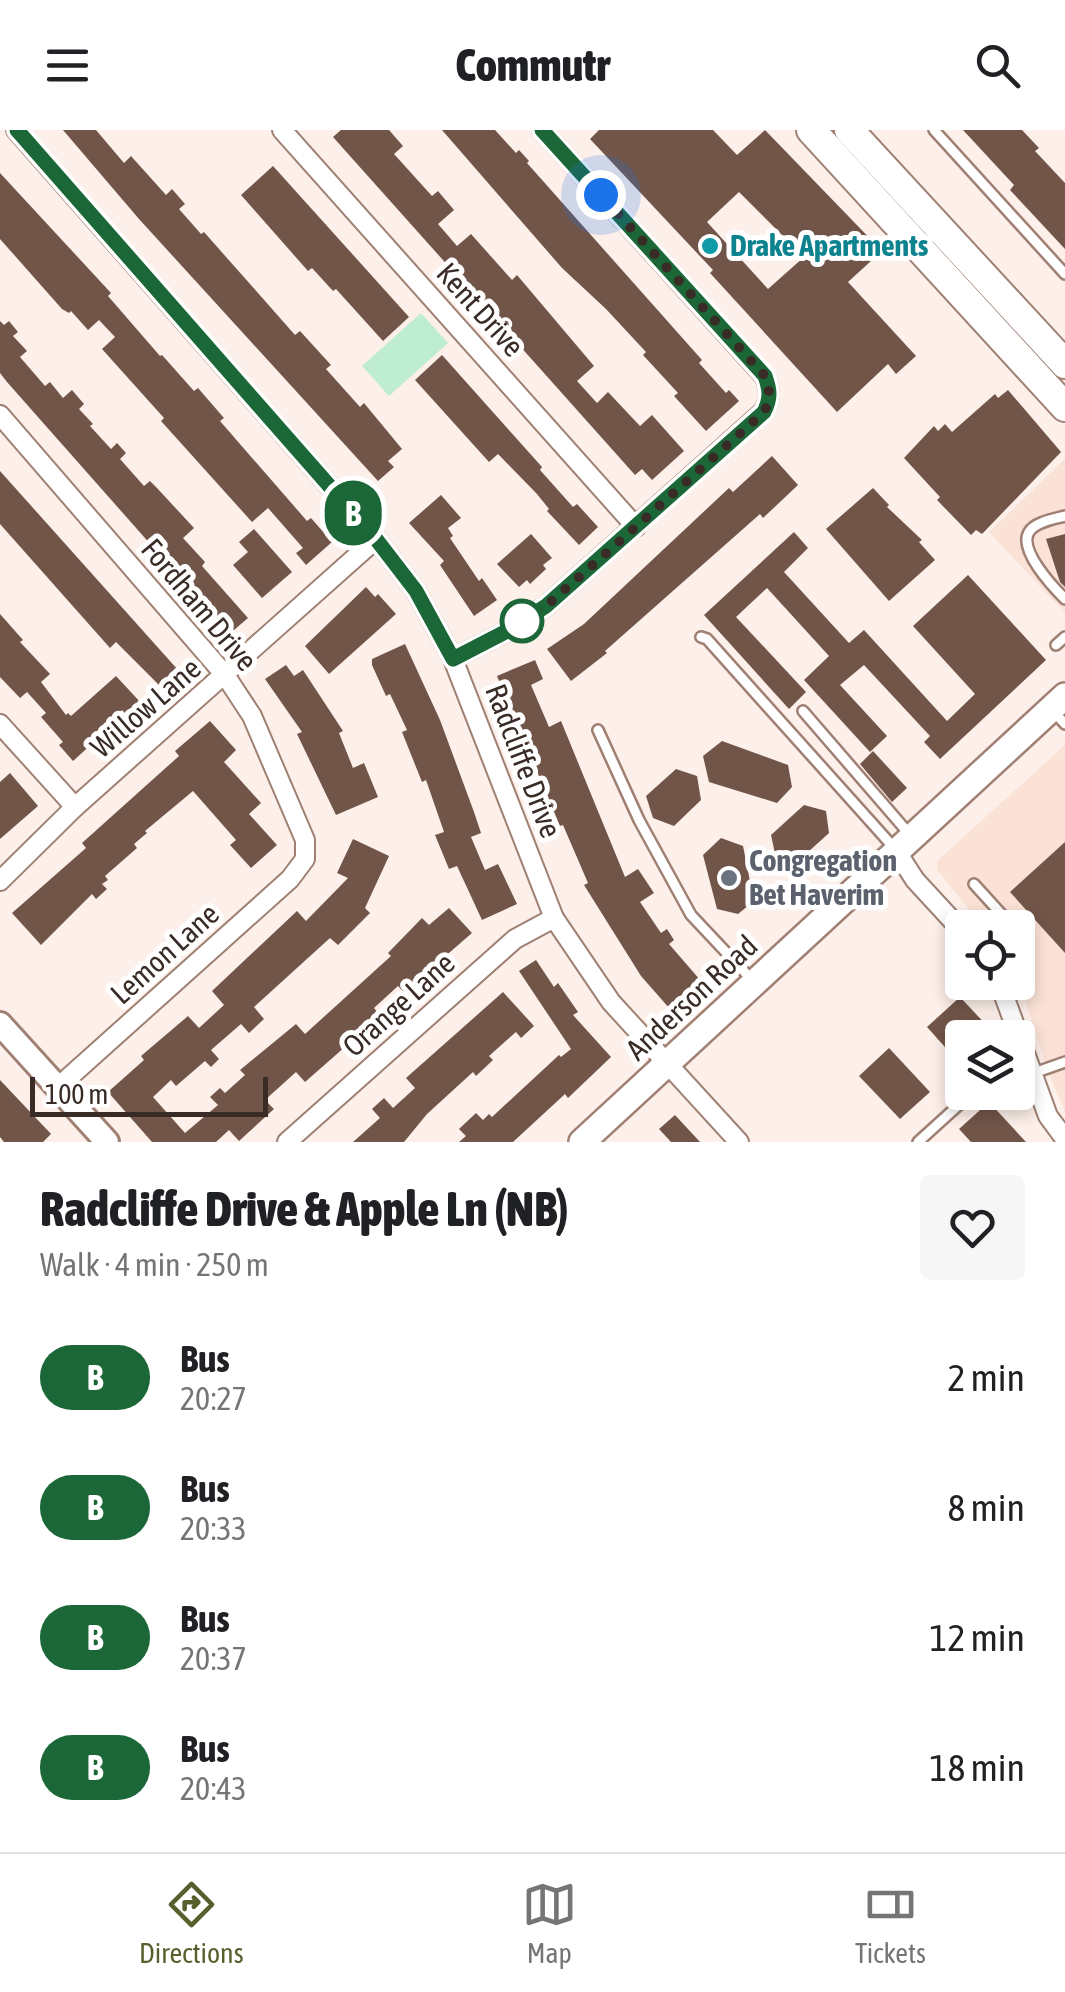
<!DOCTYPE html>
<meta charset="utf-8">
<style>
:root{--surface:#fff;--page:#f6f6f6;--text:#202124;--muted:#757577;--line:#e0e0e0;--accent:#585f2d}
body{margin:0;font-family:"Asap Condensed",sans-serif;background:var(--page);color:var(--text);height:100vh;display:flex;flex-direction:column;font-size:38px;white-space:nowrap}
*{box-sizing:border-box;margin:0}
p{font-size:32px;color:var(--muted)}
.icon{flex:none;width:55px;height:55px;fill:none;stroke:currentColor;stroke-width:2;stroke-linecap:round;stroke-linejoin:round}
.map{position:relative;height:1012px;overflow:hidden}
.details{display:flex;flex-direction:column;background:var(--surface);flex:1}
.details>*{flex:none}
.badge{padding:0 20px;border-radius:32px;font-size:35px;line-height:65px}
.tools{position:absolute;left:945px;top:780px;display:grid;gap:20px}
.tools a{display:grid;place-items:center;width:90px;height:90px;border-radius:10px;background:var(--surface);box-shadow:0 5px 15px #0003;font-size:50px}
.scale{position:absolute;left:30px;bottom:25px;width:238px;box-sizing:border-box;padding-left:10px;border:5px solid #392c27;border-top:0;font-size:28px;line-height:35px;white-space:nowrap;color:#392c27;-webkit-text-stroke:8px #fff;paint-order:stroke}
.you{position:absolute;width:50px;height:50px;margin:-25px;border:8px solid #fff;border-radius:50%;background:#1a73e8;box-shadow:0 0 0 15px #1a73e833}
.map>.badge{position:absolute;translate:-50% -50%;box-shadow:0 0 0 5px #fff}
.round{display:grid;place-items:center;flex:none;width:105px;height:105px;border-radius:10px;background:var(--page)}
.overview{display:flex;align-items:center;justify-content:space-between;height:170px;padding:0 40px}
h1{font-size:48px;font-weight:800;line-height:75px}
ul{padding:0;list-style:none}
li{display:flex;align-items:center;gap:30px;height:130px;padding:0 40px}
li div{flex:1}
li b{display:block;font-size:38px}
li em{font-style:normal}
li .badge{min-width:110px;font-weight:700;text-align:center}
header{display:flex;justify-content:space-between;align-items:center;height:130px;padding:0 40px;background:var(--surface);font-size:45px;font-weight:800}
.menu{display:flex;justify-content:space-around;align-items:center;height:140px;border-top:2px solid var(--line);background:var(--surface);font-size:28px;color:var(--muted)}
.menu a{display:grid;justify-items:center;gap:5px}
.menu .selected{color:var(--accent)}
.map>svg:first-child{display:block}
</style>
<header><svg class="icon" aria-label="menu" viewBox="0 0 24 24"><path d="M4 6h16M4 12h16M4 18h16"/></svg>Commutr<svg class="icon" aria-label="search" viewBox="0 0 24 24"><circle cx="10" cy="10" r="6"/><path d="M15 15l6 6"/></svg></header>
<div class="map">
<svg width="1065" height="1012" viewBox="0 0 1065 1012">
<rect width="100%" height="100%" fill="#fdefe9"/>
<!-- built -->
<g fill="#fbe2d7">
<polygon points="1065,329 1065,483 989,402"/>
<polygon points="1065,615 1065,981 1048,942 1018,848 1018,798 983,797 937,740 937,731"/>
</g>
<!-- green -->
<polygon fill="#bfedd2" points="421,183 448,213 389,266 362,236"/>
<!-- building -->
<g fill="#725549" fill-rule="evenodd">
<polygon points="63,0 96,0 124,33 131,26 166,65 172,59 185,74 179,79 201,104 204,102 295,205 300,201 331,235 326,239 360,277 364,273 402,319 388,331 394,337 378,351 139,89"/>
<polygon points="341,0 389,0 403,16 394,24 432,66 438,61 454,80 438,94 457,116 471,104 512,150 517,145 594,236 577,251 597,273 608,262 640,296 652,285 684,321 652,350 642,339 635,345 333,7"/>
<polygon points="442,0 495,0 516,23 519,20 529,31 527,33 702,230 699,233 726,263 729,260 739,271 706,301 674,266 678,263 643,225 646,222 606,179 562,138"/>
<path d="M599 0H713L737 25 765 0 882 121 848 152 916 226 896 244 888 234 837 282 710 143 713 140 590 9ZM739 62 804 127 768 159 707 92Z"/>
<polygon points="963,0 1022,0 1039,18 1035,21 1065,53 1065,119 1010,60 1014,55"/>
<polygon points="273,36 409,187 383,211 336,159 333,161 312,138 308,141 241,65"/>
<polygon points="0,43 111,163 108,166 160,226 162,225 194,261 198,258 224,288 220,291 307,391 311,388 332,412 306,435 296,423 303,418 268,378 252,392 161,291 164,288 102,219 115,207 99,190 88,200 71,181 69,183 62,179 0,109"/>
<polygon points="0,191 4,195 9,191 18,202 13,206 27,221 20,227 45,256 50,252 63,268 72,260 84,274 79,279 93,294 90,296 111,319 117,313 126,323 120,329 144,356 150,351 157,358 194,398 183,408 205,432 202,436 248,488 227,506 206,482 211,477 186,449 180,455 148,419 152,416 7,252 0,243"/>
<polygon points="442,225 542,337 540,340 573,377 577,374 598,397 579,415 547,381 549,379 537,364 498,324 489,332 415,250"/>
<polygon points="1008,260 1061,322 982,404 976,400 971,405 937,370 940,367 904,328 934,296 938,301 945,294 952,302 995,264 998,268"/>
<polygon points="772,326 798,355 763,388 760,384 605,521 607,523 571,551 547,519 584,494 729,358 733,362"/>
<polygon points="0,341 187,550 169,565 116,512 110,518 0,394"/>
<polygon points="873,358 889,375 887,377 922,410 919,412 935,430 889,471 826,399"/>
<polygon points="441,365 461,388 448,398 453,406 450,408 479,451 482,448 497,470 474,486 440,435 444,431 409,393"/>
<polygon points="254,399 292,442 262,468 233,435 248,422 239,412"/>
<polygon points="794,402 808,418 784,442 849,513 864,500 947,591 975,564 913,496 968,445 1046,530 940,629 924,612 930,606 864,535 840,555 887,606 870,622 804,550 829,526 767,458 736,487 806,562 789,579 704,485"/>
<polygon points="531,404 552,428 543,435 546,439 530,454 527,450 519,457 497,434"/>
<polygon points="1065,404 1065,457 1060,452 1046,409"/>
<polygon points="366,457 375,467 378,464 396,484 329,544 305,516"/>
<polygon points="0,484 23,510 20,512 50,544 41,552 66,585 68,583 71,586 116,546 142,574 128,586 122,580 90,608 94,612 73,631 59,615 63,612 41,587 46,583 27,562 20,568 0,547"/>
<polygon points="405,514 440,590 474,682 481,703 471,707 485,740 498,734 517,774 482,790 457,736 449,739 435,705 444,702 426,650 422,652 402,602 407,600 390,564 386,566 372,535 372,529"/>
<polygon points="535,530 543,549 531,555 549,597 561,591 625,747 638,739 654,763 640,772 661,803 667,799 674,810 669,814 701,851 670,879 641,846 584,755 588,753 563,695 560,696 497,546"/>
<polygon points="286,535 294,546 303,540 343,601 339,603 353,638 364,633 378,667 336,685 297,604 302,602 265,549"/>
<polygon points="210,591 236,620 224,632 261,673 249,684 277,715 251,738 230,715 236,710 193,661 145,701 147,703 134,714 137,718 105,746 108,750 102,754 107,759 96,769 92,764 41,815 12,783 86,718 82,713 179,626 175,621"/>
<polygon points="722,611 788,635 792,657 777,673 709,652 703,626"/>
<polygon points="873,621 907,658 892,672 860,634"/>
<polygon points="676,639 697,646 701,670 674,696 653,688 646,666"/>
<polygon points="10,643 38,676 0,709 0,652"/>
<polygon points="804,675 826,681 829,703 797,732 776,728 771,705"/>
<polygon points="721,708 743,716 754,771 738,784 717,779 703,725"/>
<polygon points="353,709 389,726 365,778 370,783 338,815 330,808 254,877 264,889 249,903 241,894 211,920 219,929 211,937 205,931 176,956 171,950 153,967 185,1003 218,975 210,967 220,958 225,963 245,945 240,940 296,894 305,904 391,826 388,823 422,788 429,795 449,778 472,803 404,862 398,856 374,878 379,884 362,902 305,952 296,942 265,970 274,979 239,1011 229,1000 216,1012 152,1012 108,962 144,930 141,926 188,886 199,898 224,875 212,861 297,781 306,791 348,748 337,743"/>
<polygon points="1065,712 1065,823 1010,762"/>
<polygon points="536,830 554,857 558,853 578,882 573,885 611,927 568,968 565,964 513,1012 459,1012 466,1006 459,999 476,983 483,990 489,984 492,987 559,925 561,927 571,919 519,841"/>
<polygon points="503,862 534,896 521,908 516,902 489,926 493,930 476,946 473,942 427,984 404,1012 353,1012 380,988 372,979 384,968 393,978 415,958 406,948"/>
<polygon points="960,867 991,900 983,908 962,908 962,936 927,897"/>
<polygon points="889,918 930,962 900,989 859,946"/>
<polygon points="0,950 51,1004 43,1012 4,1012 0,1007"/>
<polygon points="989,972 1026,1012 971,1012 959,999"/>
<polygon points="675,985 700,1012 671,1012 659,999"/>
</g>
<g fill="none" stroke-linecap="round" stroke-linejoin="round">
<defs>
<g id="service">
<polyline points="934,0 1065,144"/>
<path d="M1065 386C1054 389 1035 392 1029 402 1018 420 1053 457 1065 469"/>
<polyline points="701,507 707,509 896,720"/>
<polyline points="1056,515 1065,507"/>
<polyline points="803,581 911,706"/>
<polyline points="1053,581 1065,594"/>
<polyline points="598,600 639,690 691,785 754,852"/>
<polyline points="974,754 1014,798"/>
<polyline points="1031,944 1065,932"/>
<polyline points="918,1012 973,962"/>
</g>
<g id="minor">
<polyline points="16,0 376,409 416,461 453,529 554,788 611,872 739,1012"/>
<polyline points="282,0 636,397"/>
<polyline points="0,285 225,545 252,586 305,710 305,729 290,749 57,958"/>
<path d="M453 529 511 499 546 476 764 281C771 268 770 260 765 247L542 0"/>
<polyline points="0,594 75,677"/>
<polyline points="897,722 915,750 962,801"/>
<polyline points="0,751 75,677 376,409"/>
<polyline points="999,852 1048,986 1065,1009"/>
<polyline points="287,1012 515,809 554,788"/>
</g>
<polyline id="tertiary" points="0,894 107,1012"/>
<polyline id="secondary" points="582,1012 1065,566"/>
<g id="primary">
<polyline points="811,0 1065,277"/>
<polyline points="849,0 1065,234"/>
</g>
</defs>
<!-- service casing -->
<use href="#service" stroke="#9f8073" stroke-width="14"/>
<!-- minor casing -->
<use href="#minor" stroke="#9f8073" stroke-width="22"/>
<!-- tertiary casing -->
<use href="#tertiary" stroke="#9f8073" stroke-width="28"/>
<!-- secondary casing -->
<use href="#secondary" stroke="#9f8073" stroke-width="30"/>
<!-- primary casing -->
<use href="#primary" stroke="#9f8073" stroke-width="32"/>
<!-- service -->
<use href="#service" stroke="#fff" stroke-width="9"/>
<!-- minor -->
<use href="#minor" stroke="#fff" stroke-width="18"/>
<!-- tertiary -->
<use href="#tertiary" stroke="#fff" stroke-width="22"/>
<!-- secondary -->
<use href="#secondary" stroke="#fff" stroke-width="25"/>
<!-- primary -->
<use href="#primary" stroke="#fff" stroke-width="28"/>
</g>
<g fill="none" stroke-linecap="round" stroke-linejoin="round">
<defs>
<path id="line" d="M17 0 376 409 416 461 453 529 511 499 546 476 764 282C771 268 770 260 765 246L542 0"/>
</defs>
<!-- line casing -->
<use href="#line" stroke="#fff" stroke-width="22"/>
<!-- line -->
<use href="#line" stroke="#1c6738" stroke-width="15"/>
<!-- walk -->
<path stroke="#392c27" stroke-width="10" stroke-dasharray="0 18" d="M522 491 546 476 611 419 764 282C771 268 770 260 765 246L601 65"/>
</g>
<!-- markers -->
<circle fill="#0f9aa8" stroke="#fff" stroke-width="4" cx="710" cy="116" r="10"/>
<circle fill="#fff" stroke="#1c6738" stroke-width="5" cx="522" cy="491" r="20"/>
<circle fill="#6b7280" stroke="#fff" stroke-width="4" cx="729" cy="748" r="10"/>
<g text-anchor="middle" stroke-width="10" stroke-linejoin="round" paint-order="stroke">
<!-- culture labels -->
<g font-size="30" font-weight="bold" fill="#0d838f" stroke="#fff" text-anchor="start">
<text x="730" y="126">Drake Apartments</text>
</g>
<!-- street labels -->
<g font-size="30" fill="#392c27" stroke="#fff">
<text transform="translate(480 180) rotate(48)" y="10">Kent Drive</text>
<text transform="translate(199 475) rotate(50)" y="10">Fordham Drive</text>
<text transform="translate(146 578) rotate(-41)" y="10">Willow Lane</text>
<text transform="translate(523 631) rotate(69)" y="10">Radcliffe Drive</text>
<text transform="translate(165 824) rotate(-42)" y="10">Lemon Lane</text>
<text transform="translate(692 868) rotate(-43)" y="10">Anderson Road</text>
<text transform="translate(399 875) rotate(-42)" y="10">Orange Lane</text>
</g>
<!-- worship labels -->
<g font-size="30" font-weight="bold" fill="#5b616d" stroke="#fff" text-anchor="start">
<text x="749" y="741">Congregation<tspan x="749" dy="34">Bet Haverim</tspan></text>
</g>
</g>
</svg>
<div class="tools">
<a><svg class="icon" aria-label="locate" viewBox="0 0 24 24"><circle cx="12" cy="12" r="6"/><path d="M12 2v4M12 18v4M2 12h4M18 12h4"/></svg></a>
<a><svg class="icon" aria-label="layers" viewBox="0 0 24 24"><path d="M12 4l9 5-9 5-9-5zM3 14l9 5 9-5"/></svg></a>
</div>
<div class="scale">100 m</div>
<div class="you" style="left:601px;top:65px"></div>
<b class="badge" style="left:353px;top:383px;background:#1c6738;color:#fff">B</b>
</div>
<section class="details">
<div class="overview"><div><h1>Radcliffe Drive &amp; Apple Ln (NB)</h1><p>Walk · 4 min · 250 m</p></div><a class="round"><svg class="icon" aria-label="heart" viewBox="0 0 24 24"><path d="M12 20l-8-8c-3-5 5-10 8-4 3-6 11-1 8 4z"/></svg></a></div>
<ul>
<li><span class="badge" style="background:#1c6738;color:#fff">B</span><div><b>Bus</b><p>20:27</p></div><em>2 min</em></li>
<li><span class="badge" style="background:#1c6738;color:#fff">B</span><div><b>Bus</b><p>20:33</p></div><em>8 min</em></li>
<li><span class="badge" style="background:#1c6738;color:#fff">B</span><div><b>Bus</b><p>20:37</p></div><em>12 min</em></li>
<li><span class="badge" style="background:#1c6738;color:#fff">B</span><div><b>Bus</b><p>20:43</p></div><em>18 min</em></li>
</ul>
</section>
<nav class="menu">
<a class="selected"><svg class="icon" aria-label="directions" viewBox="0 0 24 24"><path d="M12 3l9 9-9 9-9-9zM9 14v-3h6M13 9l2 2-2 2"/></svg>Directions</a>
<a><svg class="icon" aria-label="map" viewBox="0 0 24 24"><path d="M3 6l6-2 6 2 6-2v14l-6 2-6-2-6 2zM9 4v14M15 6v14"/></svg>Map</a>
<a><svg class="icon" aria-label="tickets" viewBox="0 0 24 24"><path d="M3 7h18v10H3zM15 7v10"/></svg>Tickets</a>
</nav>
